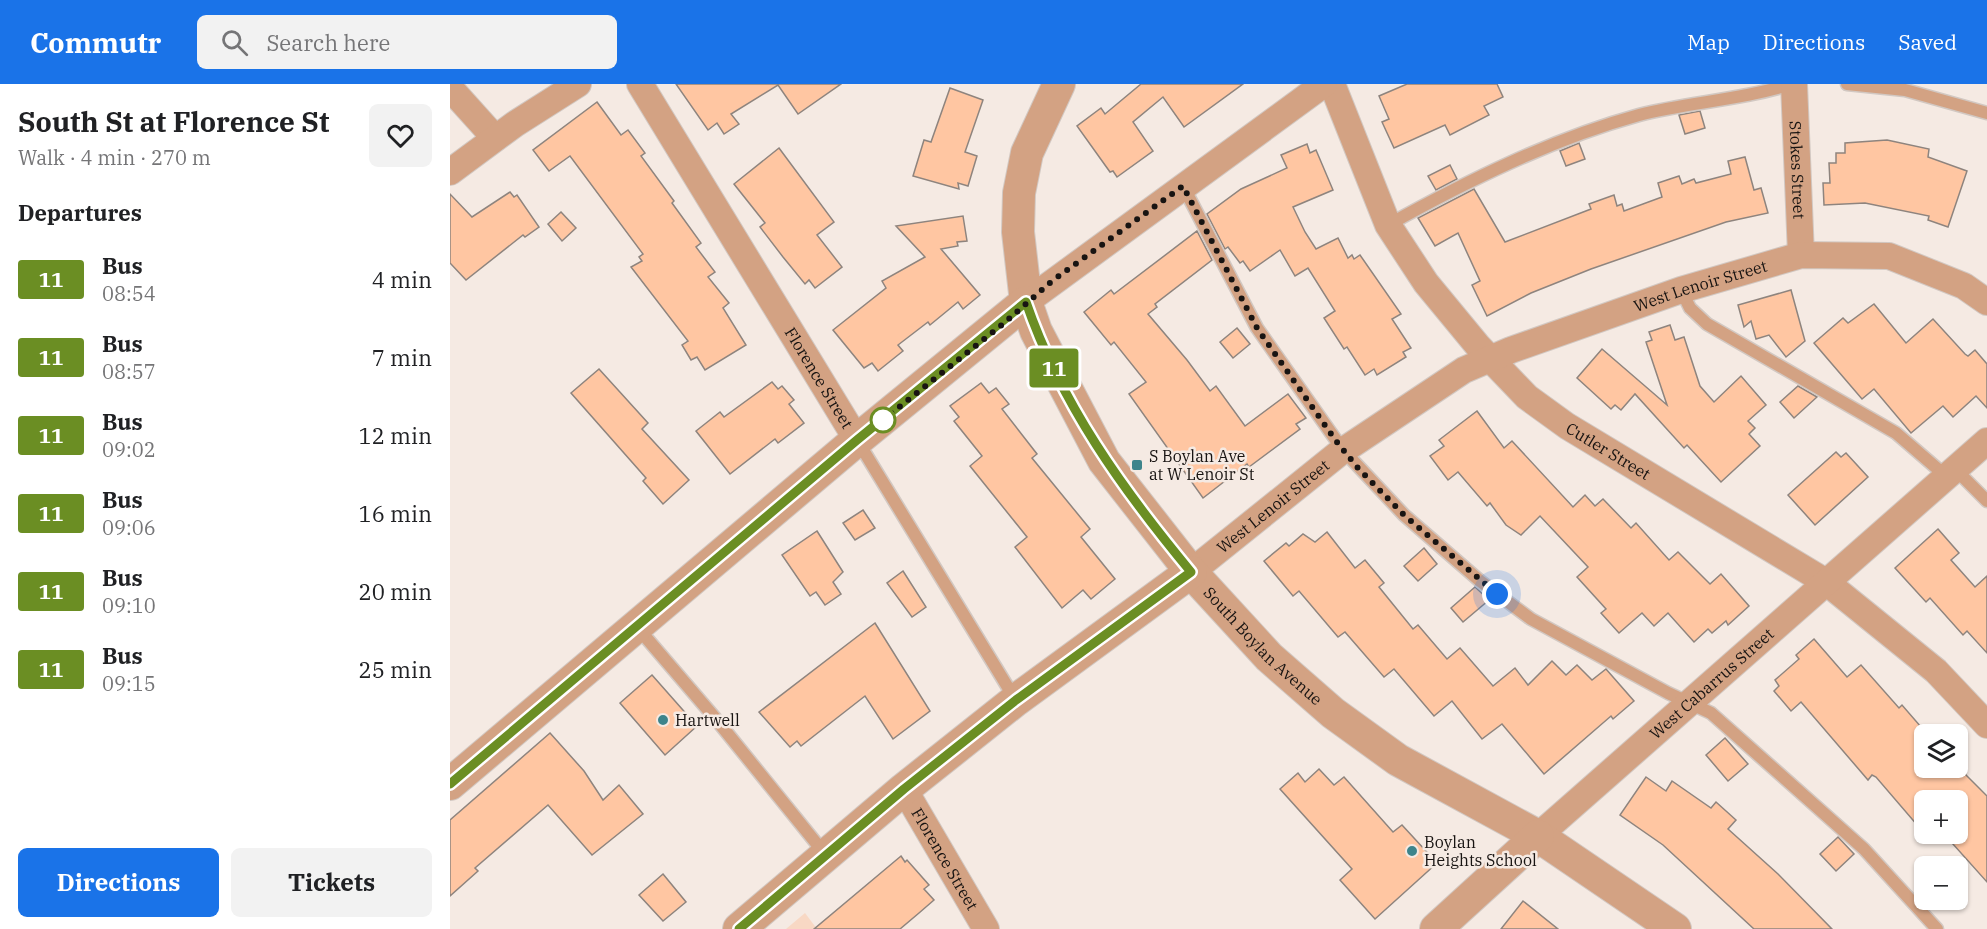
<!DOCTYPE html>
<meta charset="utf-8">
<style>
:root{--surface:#fff;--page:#f2f2f2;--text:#202124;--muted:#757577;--accent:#1a73e8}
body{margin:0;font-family:"IBM Plex Serif",serif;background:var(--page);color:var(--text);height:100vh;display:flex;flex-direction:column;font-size:22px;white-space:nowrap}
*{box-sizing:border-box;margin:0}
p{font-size:20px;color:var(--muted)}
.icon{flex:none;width:33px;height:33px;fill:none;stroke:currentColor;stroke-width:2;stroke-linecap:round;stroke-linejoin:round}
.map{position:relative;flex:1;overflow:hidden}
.details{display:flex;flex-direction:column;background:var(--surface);width:450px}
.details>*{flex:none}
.badge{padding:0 12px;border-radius:4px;font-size:21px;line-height:39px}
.fabs{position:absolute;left:1464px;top:640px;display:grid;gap:12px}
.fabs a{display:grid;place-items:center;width:54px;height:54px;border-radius:9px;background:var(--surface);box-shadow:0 2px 4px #0004;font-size:30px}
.you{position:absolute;width:30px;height:30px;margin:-15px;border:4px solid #fff;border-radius:50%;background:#1a73e8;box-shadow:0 0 0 9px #1a73e833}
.map>.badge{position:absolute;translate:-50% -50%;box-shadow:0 0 0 3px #fff}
h2{padding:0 18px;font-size:22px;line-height:54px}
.round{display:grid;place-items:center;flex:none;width:63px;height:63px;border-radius:9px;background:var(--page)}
.head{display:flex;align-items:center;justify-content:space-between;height:102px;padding:0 18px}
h1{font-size:28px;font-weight:700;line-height:45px}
.primary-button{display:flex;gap:12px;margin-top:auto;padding:12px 18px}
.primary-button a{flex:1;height:69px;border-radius:9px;background:var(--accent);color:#fff;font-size:24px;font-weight:700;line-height:69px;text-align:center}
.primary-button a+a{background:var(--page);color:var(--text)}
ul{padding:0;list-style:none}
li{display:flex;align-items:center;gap:18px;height:78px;padding:0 18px}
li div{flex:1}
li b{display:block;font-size:22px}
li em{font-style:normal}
li .badge{min-width:66px;font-weight:700;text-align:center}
header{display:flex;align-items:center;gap:36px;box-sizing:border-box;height:84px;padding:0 30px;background:var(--accent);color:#fff}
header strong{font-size:28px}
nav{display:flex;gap:33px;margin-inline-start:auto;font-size:21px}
.search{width:420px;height:54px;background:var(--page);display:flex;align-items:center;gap:15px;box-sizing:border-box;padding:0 21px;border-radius:9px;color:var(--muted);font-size:22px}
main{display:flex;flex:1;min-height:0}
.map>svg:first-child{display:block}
</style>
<header>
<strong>Commutr</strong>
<div class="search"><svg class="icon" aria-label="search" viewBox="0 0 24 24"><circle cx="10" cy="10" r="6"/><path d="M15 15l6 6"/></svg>Search here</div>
<nav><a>Map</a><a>Directions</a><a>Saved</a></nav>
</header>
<main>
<section class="details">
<div class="head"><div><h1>South St at Florence St</h1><p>Walk · 4 min · 270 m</p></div><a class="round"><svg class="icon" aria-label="heart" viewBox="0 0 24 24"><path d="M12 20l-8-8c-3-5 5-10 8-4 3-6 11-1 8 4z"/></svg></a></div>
<h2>Departures</h2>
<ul>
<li><span class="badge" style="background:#6b8e23;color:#fff">11</span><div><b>Bus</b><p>08:54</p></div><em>4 min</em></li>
<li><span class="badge" style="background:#6b8e23;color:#fff">11</span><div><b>Bus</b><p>08:57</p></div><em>7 min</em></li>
<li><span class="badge" style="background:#6b8e23;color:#fff">11</span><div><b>Bus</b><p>09:02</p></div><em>12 min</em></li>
<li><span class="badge" style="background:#6b8e23;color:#fff">11</span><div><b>Bus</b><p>09:06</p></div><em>16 min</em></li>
<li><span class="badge" style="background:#6b8e23;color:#fff">11</span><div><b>Bus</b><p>09:10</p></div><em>20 min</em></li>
<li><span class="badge" style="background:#6b8e23;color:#fff">11</span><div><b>Bus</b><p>09:15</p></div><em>25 min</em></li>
</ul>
<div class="primary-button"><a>Directions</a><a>Tickets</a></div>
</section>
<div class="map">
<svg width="1537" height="845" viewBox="0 0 1537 845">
<rect width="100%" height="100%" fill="#f5eae3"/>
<!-- green -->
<polygon fill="#f8d8c4" points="355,829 367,845 336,845"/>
<!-- building -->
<g fill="#ffc6a2" stroke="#8e847e" stroke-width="1.5">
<polygon points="226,0 391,0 348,30 328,1 281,30 289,40 274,50 267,39 258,46"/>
<polygon points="691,0 793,0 734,43 713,13 683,38 703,67 667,93 663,87 660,88 627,42 651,24 655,30"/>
<polygon points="957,0 1047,0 1053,13 1034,22 1039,31 1000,51 995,41 944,64 932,38 939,35 929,12"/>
<polygon points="500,4 533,16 515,68 527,72 518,102 508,99 509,105 463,92 474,56 481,58"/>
<polygon points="147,18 171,51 178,46 195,69 191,72 224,117 222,119 251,159 246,163 265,188 258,193 279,219 273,224 296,261 255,286 247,273 241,276 232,261 238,257 181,183 192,177 189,173 193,170 120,72 99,87 83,66"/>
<polygon points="1250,27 1255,44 1235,50 1229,31"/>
<polygon points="1437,56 1479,65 1478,73 1517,87 1498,143 1478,136 1479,132 1415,119 1374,121 1373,99 1380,99 1379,79 1386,79 1386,69 1395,69 1395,59"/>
<polygon points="1129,59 1135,75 1116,82 1110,67"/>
<polygon points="857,60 860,69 866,66 883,106 843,123 855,148 866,165 888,154 898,174 902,171 904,175 910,171 951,230 942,235 961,264 953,268 956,273 927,291 924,285 915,291 897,263 894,265 874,234 885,227 858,184 845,192 830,166 800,187 793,177 790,179 778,163 775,165 757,130 791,105 837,84 831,71"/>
<polygon points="329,64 384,138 367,151 392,183 365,204 359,196 355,200 333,173 310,143 315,139 284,100"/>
<polygon points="1295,73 1304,106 1311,104 1318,129 1276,138 1141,185 1081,209 1037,232 1022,201 1030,197 1008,149 985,162 968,134 1024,105 1055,158 1141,125 1139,120 1164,111 1167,122 1172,120 1174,127 1212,113 1208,99 1229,92 1232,100 1244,95 1246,99 1281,90 1278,77"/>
<polygon points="1000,81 1007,95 986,106 978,92"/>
<polygon points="60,108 64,113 67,111 89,143 75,153 73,151 16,196 0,179 0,110 22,133"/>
<polygon points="111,128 126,144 112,157 98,140"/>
<polygon points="513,132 517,157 507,158 508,162 491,165 530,211 513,225 508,218 480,241 478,238 448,261 453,267 428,287 422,279 414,284 383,246 436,204 432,197 475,173 446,142"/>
<polygon points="747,147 762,176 705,220 707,223 698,230 737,276 760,307 766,302 795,342 838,310 856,334 846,340 850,345 799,383 797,380 753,414 679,310 696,298 664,258 661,261 634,228 661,206 664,210"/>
<polygon points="1341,206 1355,257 1336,273 1319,251 1306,255 1301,237 1294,243 1288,221"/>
<polygon points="1424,220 1456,259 1483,235 1515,270 1518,272 1525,266 1537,280 1537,324 1526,312 1503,333 1493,322 1461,349 1424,305 1412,315 1364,259 1393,234 1398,239"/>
<polygon points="1220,241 1225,256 1234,253 1250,302 1264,318 1291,292 1316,321 1298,337 1305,344 1299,350 1310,362 1271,398 1237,361 1234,364 1185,310 1171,326 1165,321 1161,325 1127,294 1152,265 1217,321 1196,258 1202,256 1199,248"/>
<polygon points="787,244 800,260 783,274 770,258"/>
<polygon points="149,285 198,339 192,345 239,396 213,420 193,397 196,394 121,309"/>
<polygon points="322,298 328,305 332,302 344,316 339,320 354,339 328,359 325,355 280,390 246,347 270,328 274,333"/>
<polygon points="531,299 539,309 546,304 559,320 552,325 587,370 582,374 640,445 631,453 665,495 641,515 633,506 612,524 565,463 577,453 520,382 532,372 504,337 509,333 500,322"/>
<polygon points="1348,302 1367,313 1344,334 1330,318"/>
<polygon points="1027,327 1054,364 1062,357 1123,423 1135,411 1145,422 1153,415 1181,444 1186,439 1219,476 1228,468 1260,500 1271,490 1299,522 1278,541 1276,537 1262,549 1258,545 1244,558 1218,529 1204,542 1192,529 1169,549 1151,529 1156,525 1127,493 1138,483 1090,432 1071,451 1056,441 1040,419 1037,422 1008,388 998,396 980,372 994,362 989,356"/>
<polygon points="1386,368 1391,373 1396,369 1418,393 1365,441 1338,411"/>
<polygon points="413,426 425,444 405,456 393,439"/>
<polygon points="1488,445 1509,469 1501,476 1525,503 1537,492 1537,569 1517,547 1513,551 1480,514 1476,518 1445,484"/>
<polygon points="367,447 393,488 383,498 391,510 375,521 366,508 360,512 332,471"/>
<polygon points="877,448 905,484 915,476 934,499 929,503 963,545 968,541 997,575 1010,564 1043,602 1065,584 1078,601 1102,577 1116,591 1127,581 1142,596 1156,585 1184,617 1163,635 1161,632 1094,690 1052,640 1032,655 1002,617 984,632 944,585 934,593 895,548 888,553 849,507 843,512 814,477 836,459 839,462 853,450 865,458"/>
<polygon points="974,464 987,480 968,497 954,482"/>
<polygon points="453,487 476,523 462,533 437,499"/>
<polygon points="1025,503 1039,516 1013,538 1001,524"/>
<polygon points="425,539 480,627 443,655 415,612 351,662 347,657 340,663 309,628"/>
<polygon points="1364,555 1397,593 1411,581 1449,624 1452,621 1478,651 1474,651 1474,684 1508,683 1537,712 1537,798 1494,750 1508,750 1508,717 1474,717 1474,749 1426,693 1422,691 1418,696 1351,618 1341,627 1324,607 1329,602 1325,596 1349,575 1346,571"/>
<polygon points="202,591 247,642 215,671 170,619"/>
<polygon points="100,649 134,687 153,716 169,701 193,730 142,771 98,721 25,784 28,787 0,812 0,736"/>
<polygon points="1275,654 1298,680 1278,697 1256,671"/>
<polygon points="869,685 884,701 894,693 943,748 952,741 987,779 925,835 890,796 902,785 830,705 848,689 855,698"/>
<polygon points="1196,693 1216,707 1222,697 1261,724 1266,718 1286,736 1278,745 1328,790 1382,845 1304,845 1213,761 1170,731"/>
<polygon points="1388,753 1404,770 1386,787 1370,770"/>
<polygon points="451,772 455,778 457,776 479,801 474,805 484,816 469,829 450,845 364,845"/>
<polygon points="213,790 236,818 213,837 189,811"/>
<polygon points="1073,817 1108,845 1051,845"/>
</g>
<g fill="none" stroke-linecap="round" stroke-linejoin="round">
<defs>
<g id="service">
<polyline points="1397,0 1455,6 1537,29"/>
<polyline points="733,102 807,244 893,366 954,431 1030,497 1081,535 1218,609 1261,629 1414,765 1487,845"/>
<path d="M938 141C1017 97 1102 55 1189 31 1239 18 1292 16 1341 0"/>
<polyline points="1231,206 1240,224 1257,240 1446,349 1497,393"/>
<polyline points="407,356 565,615"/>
<polyline points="1505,385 1537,417"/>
<polyline points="187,543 265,634 375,770"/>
</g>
<g id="minor">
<path id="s1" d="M190 0 407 356"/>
<path id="s2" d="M882 0 938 141 976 199 1028 262 1077 313 1117 342 1376 498 1486 587 1537 641"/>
<path id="s3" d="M1344 0 1351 171"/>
<polyline points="0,4 45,54"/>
<polyline points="0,88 65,40 128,0"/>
<polyline points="576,218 874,0"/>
<path id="s4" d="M741 488 888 370 1014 286 1061 266 1231 206 1351 171 1439 172 1514 202 1537 218"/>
<path id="s5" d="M454 705 536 845"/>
<path id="s6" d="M1088 752 1537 357"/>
</g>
<g id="tertiary">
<path id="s7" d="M609 0 577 69 569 109 568 148 576 218 586 247 654 377 741 488 819 573 883 629 948 676 1088 752 1225 845"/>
<polyline points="0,700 407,356 576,218"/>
<polyline points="289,845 454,705 566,616 741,488"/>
<polyline points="986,845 1088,752"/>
</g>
</defs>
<!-- service casing -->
<use href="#service" stroke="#d2c8c2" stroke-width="15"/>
<!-- minor casing -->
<use href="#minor" stroke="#d2c8c2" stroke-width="28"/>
<!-- tertiary casing -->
<use href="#tertiary" stroke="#d2c8c2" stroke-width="34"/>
<!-- service -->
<use href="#service" stroke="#d3a283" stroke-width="12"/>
<!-- minor -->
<use href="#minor" stroke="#d3a283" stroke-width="26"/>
<!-- tertiary -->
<use href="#tertiary" stroke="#d3a283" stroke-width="32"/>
</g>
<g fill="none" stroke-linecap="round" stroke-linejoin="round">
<defs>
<path id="line" d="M0 700 407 356 576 218C611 320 673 406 741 488L566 616 454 705 289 845"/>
</defs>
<!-- line casing -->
<use href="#line" stroke="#fff" stroke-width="14"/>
<!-- line -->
<use href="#line" stroke="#6b8e23" stroke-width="9"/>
<!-- walk -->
<polyline stroke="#181412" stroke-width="6" stroke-dasharray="0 10.8" points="433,336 553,240 602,197 733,102 807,244 886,357 908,384 954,431 1047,510"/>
</g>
<!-- markers -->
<circle fill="#fff" stroke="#6b8e23" stroke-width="3" cx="433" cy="336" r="12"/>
<g fill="#3d848b" stroke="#f5eae3" stroke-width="2">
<rect x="681" y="375" width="12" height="12" rx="3"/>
<circle cx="213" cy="636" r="6"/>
<circle cx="962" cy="767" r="6"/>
</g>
<g text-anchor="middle" stroke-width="5" stroke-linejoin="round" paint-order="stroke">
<!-- street labels -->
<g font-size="16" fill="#181412" stroke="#f5eae3">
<text dy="6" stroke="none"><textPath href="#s3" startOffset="86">Stokes Street</textPath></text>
<text dy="6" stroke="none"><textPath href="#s4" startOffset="591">West Lenoir Street</textPath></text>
<text dy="6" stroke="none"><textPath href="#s1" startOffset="344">Florence Street</textPath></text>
<text dy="6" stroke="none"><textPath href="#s2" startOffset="471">Cutler Street</textPath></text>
<text dy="6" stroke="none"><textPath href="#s4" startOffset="105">West Lenoir Street</textPath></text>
<text dy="6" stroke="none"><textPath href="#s7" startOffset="648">South Boylan Avenue</textPath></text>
<text dy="6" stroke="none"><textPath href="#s6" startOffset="231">West Cabarrus Street</textPath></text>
<text dy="6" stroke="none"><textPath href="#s5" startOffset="81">Florence Street</textPath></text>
</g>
<!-- poi labels -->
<g font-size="16" fill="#181412" stroke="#f5eae3" text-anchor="start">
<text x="699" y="378">S Boylan Ave<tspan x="699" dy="18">at W Lenoir St</tspan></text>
<text x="225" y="642">Hartwell</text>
<text x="974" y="764">Boylan<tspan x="974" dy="18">Heights School</tspan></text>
</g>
</g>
</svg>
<div class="fabs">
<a><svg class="icon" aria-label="layers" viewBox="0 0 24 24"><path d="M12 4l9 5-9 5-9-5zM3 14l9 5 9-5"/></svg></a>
<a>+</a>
<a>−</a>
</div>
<div class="you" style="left:1047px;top:510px"></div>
<b class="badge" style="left:604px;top:284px;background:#6b8e23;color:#fff">11</b>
</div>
</main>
